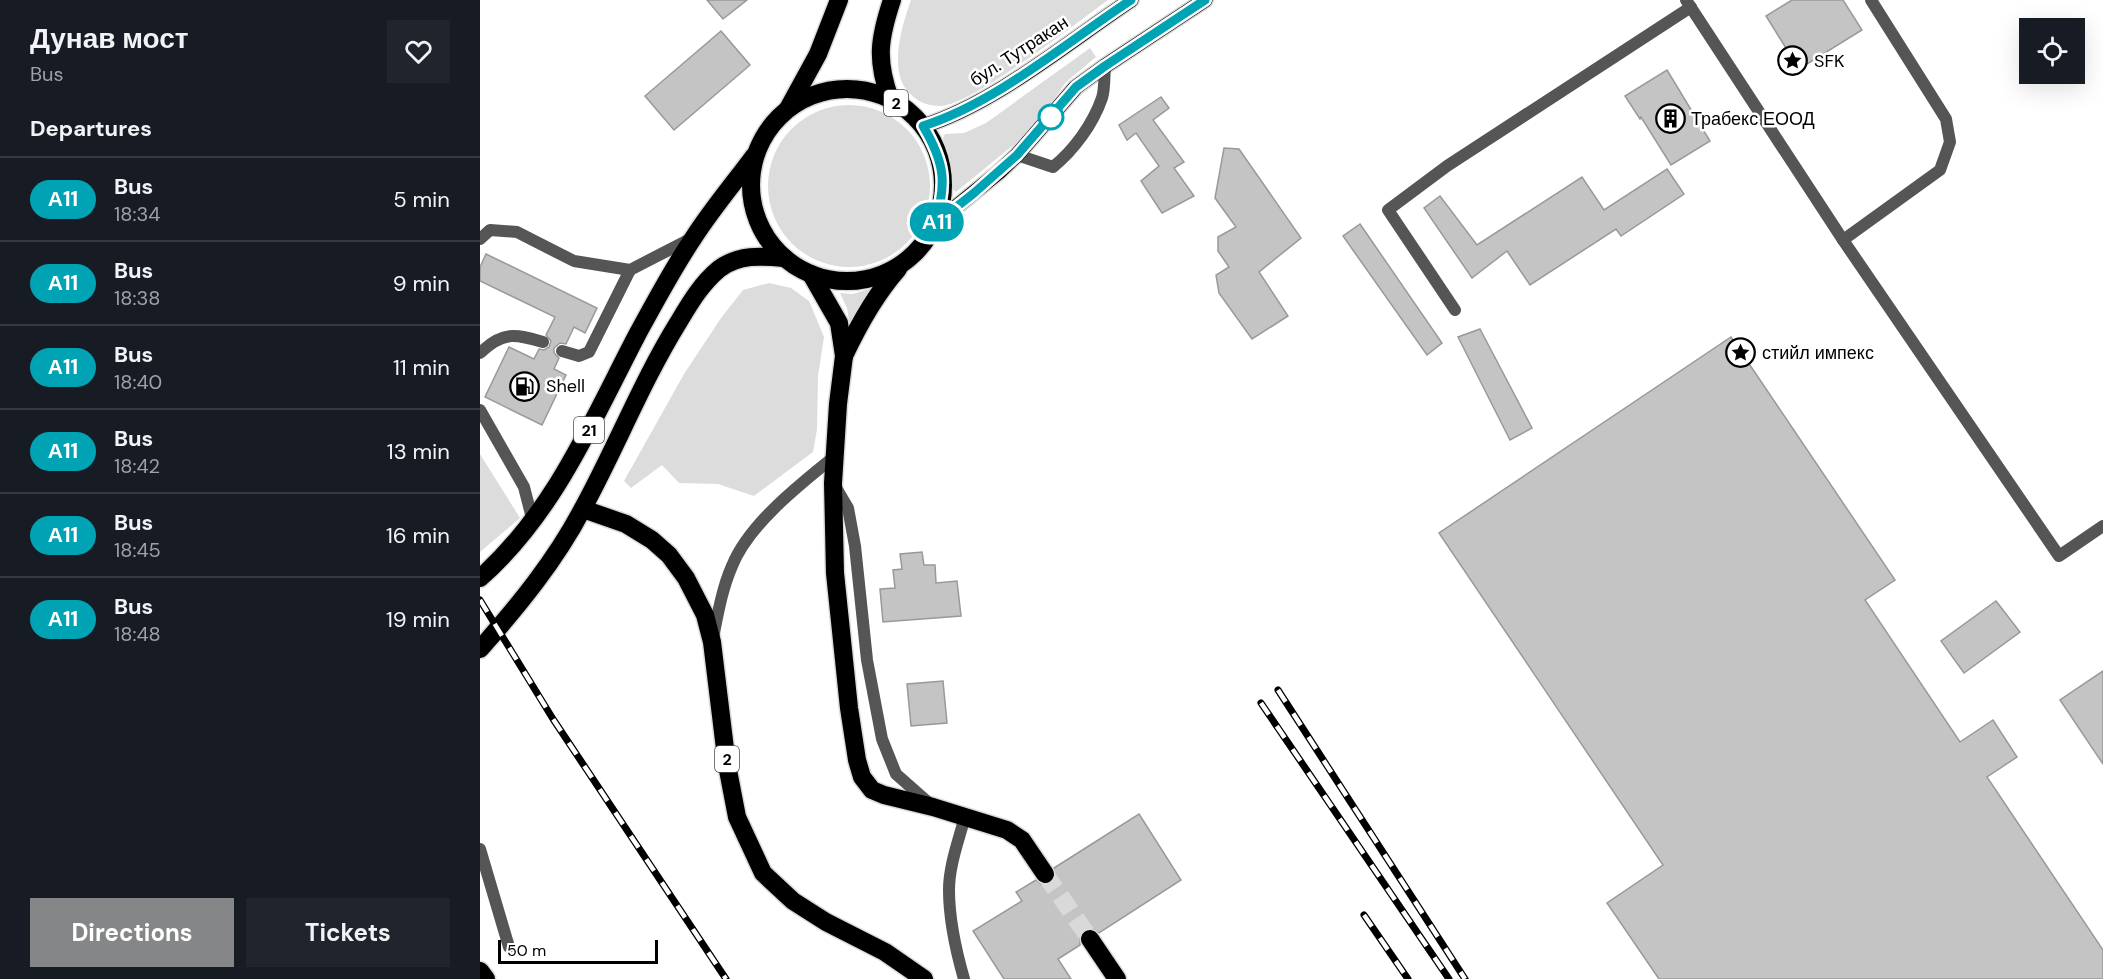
<!DOCTYPE html>
<meta charset="utf-8">
<style>
:root{--surface:#171b24;--page:#20242c;--text:#f1f3f6;--muted:#9ea1a6;--line:#363941;--accent:#858687}
body{margin:0;font-family:"DM Sans",sans-serif;background:var(--page);color:var(--text);height:100vh;display:flex;flex-direction:column;font-size:22px;white-space:nowrap}
*{box-sizing:border-box;margin:0}
p{font-size:20px;color:var(--muted)}
.icon{flex:none;width:33px;height:33px;fill:none;stroke:currentColor;stroke-width:2;stroke-linecap:round;stroke-linejoin:round}
.map{position:relative;flex:1;overflow:hidden}
.sheet{display:flex;flex-direction:column;background:var(--surface);width:480px}
.sheet>*{flex:none}
.badge{padding:0 12px;border-radius:20px;font-size:21px;line-height:39px}
.fabs{position:absolute;left:1539px;top:18px;display:grid;gap:12px}
.fabs a{display:grid;place-items:center;width:66px;height:66px;border-radius:0px;background:var(--surface);box-shadow:0 6px 24px #0002;font-size:30px}
.scale{position:absolute;left:18px;bottom:15px;width:160px;box-sizing:border-box;padding-left:6px;border:3px solid #000;border-top:0;font-size:16px;line-height:21px;white-space:nowrap;color:#000;-webkit-text-stroke:4px #fff;paint-order:stroke}
.map>.badge{position:absolute;translate:-50% -50%;box-shadow:0 0 0 3px #fff}
h2{padding:0 30px;font-size:22px;line-height:54px}
.round{display:grid;place-items:center;flex:none;width:63px;height:63px;border-radius:0px;background:var(--page)}
.headline{display:flex;align-items:center;justify-content:space-between;height:102px;padding:0 30px}
h1{font-size:28px;font-weight:700;line-height:45px}
.button{display:flex;gap:12px;margin-top:auto;padding:12px 30px}
.button a{flex:1;height:69px;border-radius:0px;background:var(--accent);color:#fff;font-size:24px;font-weight:700;line-height:69px;text-align:center}
.button a+a{background:var(--page);color:var(--text)}
ul{padding:0;list-style:none}
li{display:flex;align-items:center;gap:18px;height:84px;padding:0 30px;border-top:2px solid var(--line)}
li div{flex:1}
li b{display:block;font-size:22px}
li em{font-style:normal}
li .badge{min-width:66px;font-weight:700;text-align:center}
main{display:flex;flex:1;min-height:0}
.map>svg:first-child{display:block}
</style>
<main>
<section class="sheet">
<div class="headline"><div><h1>Дунав мост</h1><p>Bus</p></div><a class="round"><svg class="icon" aria-label="heart" viewBox="0 0 24 24"><path d="M12 20l-8-8c-3-5 5-10 8-4 3-6 11-1 8 4z"/></svg></a></div>
<h2>Departures</h2>
<ul>
<li><span class="badge" style="background:#00a3b4;color:#fff">А11</span><div><b>Bus</b><p>18:34</p></div><em>5 min</em></li>
<li><span class="badge" style="background:#00a3b4;color:#fff">А11</span><div><b>Bus</b><p>18:38</p></div><em>9 min</em></li>
<li><span class="badge" style="background:#00a3b4;color:#fff">А11</span><div><b>Bus</b><p>18:40</p></div><em>11 min</em></li>
<li><span class="badge" style="background:#00a3b4;color:#fff">А11</span><div><b>Bus</b><p>18:42</p></div><em>13 min</em></li>
<li><span class="badge" style="background:#00a3b4;color:#fff">А11</span><div><b>Bus</b><p>18:45</p></div><em>16 min</em></li>
<li><span class="badge" style="background:#00a3b4;color:#fff">А11</span><div><b>Bus</b><p>18:48</p></div><em>19 min</em></li>
</ul>
<div class="button"><a>Directions</a><a>Tickets</a></div>
</section>
<div class="map">
<svg width="1623" height="979" viewBox="0 0 1623 979">
<rect width="100%" height="100%" fill="#fff"/>
<!-- green -->
<g fill="#dcdcdc">
<path d="M431 0H628C596 23 494 104 461 106 445 106 436 101 426 89 409 68 423 22 431 0Z"/>
<polygon points="610,48 616,57 586,82 553,129 476,192 471,188 471,165 463,138 465,134 484,133 506,123"/>
<circle cx="369" cy="186" r="81"/>
<polygon points="289,283 311,288 329,301 344,337 338,376 337,429 333,452 274,496 238,484 199,483 182,465 151,488 144,481 204,374 241,318 263,290"/>
<polygon points="393,288 381,304 370,326 367,308 360,293 373,294"/>
<polygon points="0,454 40,518 0,552"/>
</g>
<!-- building -->
<g fill="#c4c4c4" stroke="#999" stroke-width="1.5">
<polygon points="227,0 267,0 243,19"/>
<polygon points="1312,0 1363,0 1382,30 1319,69 1286,16"/>
<polygon points="241,31 270,65 194,130 165,96"/>
<polygon points="1187,70 1230,141 1191,165 1161,117 1160,119 1145,96"/>
<polygon points="681,97 689,108 673,120 704,162 694,168 714,196 682,213 661,181 679,166 656,133 647,140 639,125"/>
<polygon points="744,148 759,149 821,238 779,272 808,316 772,339 739,293 736,275 749,267 738,251 738,237 756,227 735,198"/>
<polygon points="1187,169 1204,194 1141,236 1136,229 1050,285 1027,251 992,278 944,208 960,196 997,245 1102,177 1124,210"/>
<polygon points="880,224 962,343 947,355 863,236"/>
<polygon points="6,254 117,308 105,333 94,327 86,344 80,343 74,348 74,353 79,358 74,369 86,375 62,425 5,397 29,347 54,359 59,349 64,350 69,347 71,341 66,335 75,317 0,281 0,267"/>
<polygon points="1000,329 1052,428 1030,440 978,337"/>
<polygon points="1251,337 1415,580 1385,600 1480,742 1513,720 1537,757 1507,777 1623,950 1623,979 1179,979 1127,903 1183,865 959,533"/>
<polygon points="442,552 444,565 455,565 456,583 477,581 481,616 403,622 400,589 415,588 413,570 422,569 420,554"/>
<polygon points="1516,601 1540,632 1484,673 1461,641"/>
<polygon points="1623,671 1623,764 1580,700"/>
<polygon points="463,681 467,723 431,726 427,684"/>
<polygon points="659,814 701,880 619,933 610,928 603,930 600,935 600,945 578,959 591,979 524,979 493,931 542,901 536,892 556,880 561,884 571,884 575,878 574,868"/>
</g>
<g fill="none" stroke-linecap="round" stroke-linejoin="round">
<!-- highway-tunnel -->
<polyline stroke="#d9d9d9" stroke-width="18" stroke-dasharray="18 9" stroke-linecap="butt" points="565,874 610,939"/>
<defs>
<g id="primary">
<path d="M443 126C514 104 588 42 651 0"/>
<polyline points="455,224 519,172 537,155 596,87 625,66 725,0"/>
</g>
<g id="highway">
<circle cx="367" cy="185" r="96"/>
<path d="M410 99C396 60 399 39 412 0"/>
<polyline points="309,107 338,54 359,0"/>
<polyline points="331,274 359,323 364,356 358,404 353,483 355,573 369,708 377,760 382,777 392,790 404,795 453,807 527,830 542,840 565,874"/>
<path d="M364 356C379 324 395 295 418 269"/>
<polyline points="103,509 146,524 172,540 189,555 206,578 225,615 232,642 247,765 257,817 283,873 313,901 346,922 405,952 444,979"/>
<path d="M0 578C74 513 112 421 157 335 175 302 193 268 214 237 232 209 254 183 274 156"/>
<path d="M0 649C39 605 75 561 102 510 136 448 161 383 198 323 210 303 221 284 239 269 259 254 281 256 305 258"/>
<polyline points="610,939 637,979"/>
<polyline points="0,971 6,979"/>
</g>
</defs>
<!-- primary casing -->
<use href="#primary" stroke="#dbdbdb" stroke-width="18"/>
<!-- highway casing -->
<use href="#highway" stroke="#dbdbdb" stroke-width="21"/>
<!-- lane -->
<g stroke="#555" stroke-width="12">
<polyline points="1206,0 1363,240 1579,556 1623,526"/>
<path d="M537 155 573 167C594 150 613 124 622 98 625 89 624 76 625 66"/>
<polyline points="0,239 10,230 37,232 94,261 150,270 212,238"/>
<polyline points="1363,240 1460,170 1470,142 1466,119 1391,0"/>
<polyline points="975,310 908,210 967,166 1211,7"/>
<polyline points="82,351 99,356 109,352 150,270"/>
<path d="M0 353C23 331 35 334 63 342"/>
<polyline points="0,410 44,487 53,522"/>
<path d="M233 638C238 613 242 589 252 566 269 524 319 485 355 456"/>
<polyline points="0,849 29,947"/>
<path d="M484 979C476 951 469 919 469 890 469 865 479 840 485 816"/>
</g>
<!-- street -->
<polyline stroke="#555" stroke-width="12" points="355,486 368,508 375,546 387,660 402,739 416,774 450,804"/>
<!-- primary -->
<use href="#primary" stroke="#000" stroke-width="15"/>
<!-- highway -->
<use href="#highway" stroke="#000" stroke-width="18"/>
<defs>
<g id="rail">
<polyline points="0,600 73,719 246,979"/>
<polyline points="798,690 985,979"/>
<polyline points="781,703 969,979"/>
<polyline points="884,915 928,979"/>
</g>
</defs>
<!-- rail casing -->
<use href="#rail" stroke="#000" stroke-width="7"/>
<!-- rail -->
<use href="#rail" stroke="#fff" stroke-width="4.5" stroke-dasharray="14" stroke-linecap="butt"/>
</g>
<g fill="none" stroke-linecap="round" stroke-linejoin="round">
<defs>
<path id="line" d="M651 0C587 42 516 103 443 126 465 163 467 183 455 224L494 193 537 155 596 87 625 66 725 0"/>
</defs>
<!-- line casing -->
<use href="#line" stroke="#fff" stroke-width="14"/>
<!-- line -->
<use href="#line" stroke="#00a3b4" stroke-width="9"/>
</g>
<!-- icons -->
<defs>
<symbol id="sight-ring" viewBox="-11 -11 22 22"><circle r="9.5" fill="#fff" stroke="#000" stroke-width="1.5"/><path d="M0-6L1.8-2.2L6-1.7L2.9 1.2L3.7 5.4L0 3.3L-3.7 5.4L-2.9 1.2L-6-1.7L-1.8-2.2Z" fill="#000"/></symbol>
<symbol id="building-ring" viewBox="-11 -11 22 22"><circle r="9.5" fill="#fff" stroke="#000" stroke-width="1.5"/><path d="M-4-6H4V6H1V3H-1V6H-4ZM-2.5-4.3h1.7v1.8h-1.7ZM.8-4.3h1.7v1.8H.8ZM-2.5-1h1.7V.8h-1.7ZM.8-1h1.7V.8H.8Z" fill="#000"/></symbol>
<symbol id="fuel-ring" viewBox="-11 -11 22 22"><circle r="9.5" fill="#fff" stroke="#000" stroke-width="1.5"/><path d="M-5.5-6h7V0h2V4h1.3V-2.5L3-4.5l.8-.8L6-3V5H2.5V1h-1V6h-7ZM-4.2-4.7v3.2H.2V-4.7Z" fill="#000"/></symbol>
</defs>
<g fill-rule="evenodd">
<use href="#sight-ring" x="1296" y="44" width="33" height="33"/>
<use href="#building-ring" x="1174" y="102" width="33" height="33"/>
<use href="#sight-ring" x="1244" y="336" width="33" height="33"/>
<use href="#fuel-ring" x="28" y="370" width="33" height="33"/>
</g>
<!-- markers -->
<circle fill="#fff" stroke="#00a3b4" stroke-width="3" cx="571" cy="117" r="12"/>
<g text-anchor="middle" stroke-width="5" stroke-linejoin="round" paint-order="stroke">
<!-- shield labels -->
<g fill="#fff" stroke="#4c4c4c" stroke-width="1.5">
<rect x="404" y="90" width="24" height="26" rx="4.5"/>
<rect x="94" y="417" width="30" height="26" rx="4.5"/>
<rect x="235" y="746" width="24" height="26" rx="4.5"/>
</g>
<g font-size="16" font-weight="bold" fill="#000">
<text x="416" y="109">2</text>
<text x="109" y="436">21</text>
<text x="247" y="765">2</text>
</g>
<!-- street labels -->
<g font-size="18" fill="#000" stroke="#fff">
<text transform="translate(539 51) rotate(-33)" y="6">бул. Тутракан</text>
</g>
<!-- poi labels -->
<g font-size="18" fill="#000" stroke="#fff" text-anchor="start">
<text x="1334" y="67">SFK</text>
<text x="1211" y="125">Трабекс ЕООД</text>
<text x="1282" y="359">стийл импекс</text>
<text x="66" y="392">Shell</text>
</g>
</g>
</svg>
<div class="fabs">
<a><svg class="icon" aria-label="locate" viewBox="0 0 24 24"><circle cx="12" cy="12" r="6"/><path d="M12 2v4M12 18v4M2 12h4M18 12h4"/></svg></a>
</div>
<div class="scale">50 m</div>
<b class="badge" style="left:457px;top:222px;background:#00a3b4;color:#fff">А11</b>
</div>
</main>
